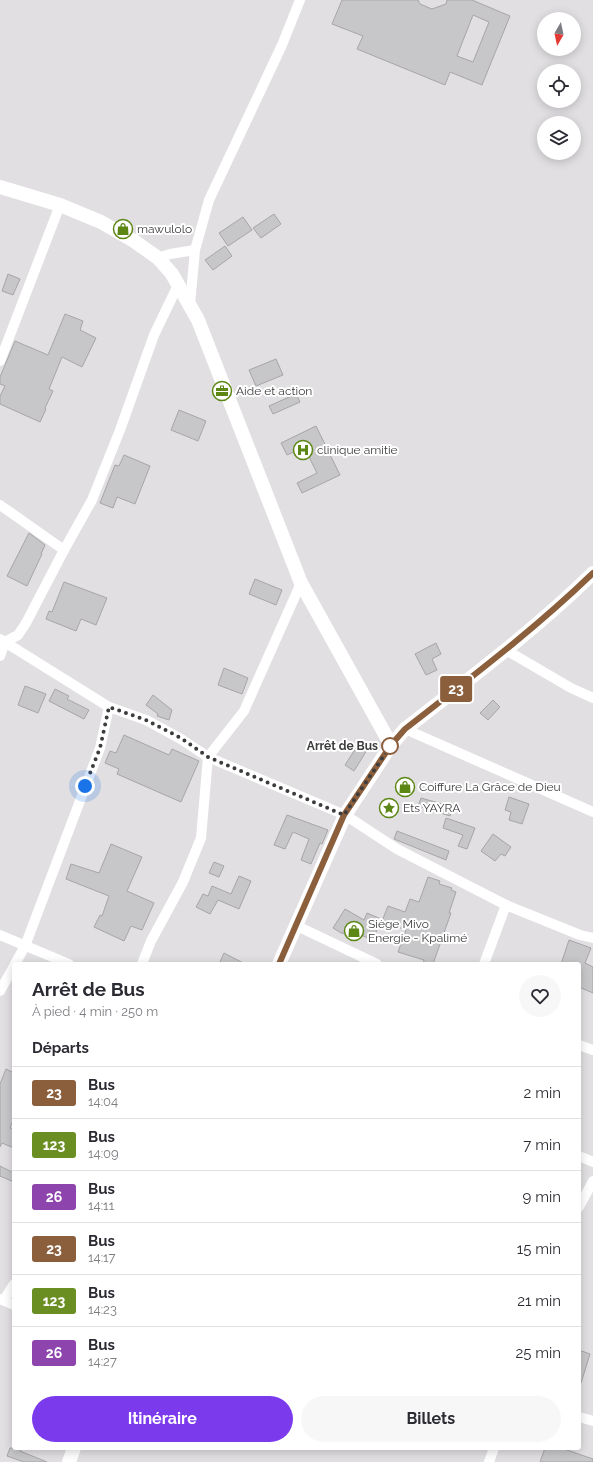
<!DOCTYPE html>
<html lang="fr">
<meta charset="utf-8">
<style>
:root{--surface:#fff;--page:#f7f7f7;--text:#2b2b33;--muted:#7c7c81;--line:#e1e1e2;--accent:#7c3aed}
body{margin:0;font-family:Raleway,sans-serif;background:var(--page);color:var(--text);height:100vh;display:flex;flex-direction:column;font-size:15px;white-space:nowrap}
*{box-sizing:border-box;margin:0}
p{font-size:13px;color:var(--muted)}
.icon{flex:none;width:22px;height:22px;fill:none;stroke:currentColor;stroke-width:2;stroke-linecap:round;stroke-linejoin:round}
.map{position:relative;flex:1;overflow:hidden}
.panel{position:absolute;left:12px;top:962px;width:569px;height:488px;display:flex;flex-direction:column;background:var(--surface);border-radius:4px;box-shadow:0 2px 10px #0003}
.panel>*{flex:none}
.badge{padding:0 8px;border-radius:3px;font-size:14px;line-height:26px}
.needle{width:26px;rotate:189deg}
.tools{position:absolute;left:537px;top:12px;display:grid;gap:8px}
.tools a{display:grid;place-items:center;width:44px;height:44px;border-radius:50%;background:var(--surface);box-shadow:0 2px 10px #0003;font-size:20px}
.you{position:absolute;width:20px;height:20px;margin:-10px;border:3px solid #fff;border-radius:50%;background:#1a73e8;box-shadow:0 0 0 6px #1a73e833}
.map>.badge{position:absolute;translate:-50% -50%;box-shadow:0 0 0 2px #fff}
h2{padding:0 20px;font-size:15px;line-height:36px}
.round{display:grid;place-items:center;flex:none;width:42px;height:42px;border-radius:21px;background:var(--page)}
.headline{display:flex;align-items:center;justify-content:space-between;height:68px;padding:0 20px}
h1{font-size:19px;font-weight:700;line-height:30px}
.primary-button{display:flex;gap:8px;margin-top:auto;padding:8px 20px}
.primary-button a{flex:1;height:46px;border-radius:24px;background:var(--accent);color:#fff;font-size:16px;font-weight:700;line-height:46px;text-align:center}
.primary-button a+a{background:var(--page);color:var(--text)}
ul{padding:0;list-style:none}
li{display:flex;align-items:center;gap:12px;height:52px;padding:0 20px;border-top:1px solid var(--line)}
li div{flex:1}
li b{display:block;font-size:15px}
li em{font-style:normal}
li .badge{min-width:44px;font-weight:700;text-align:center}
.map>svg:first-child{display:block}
</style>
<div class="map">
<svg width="593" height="1462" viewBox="0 0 593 1462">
<rect width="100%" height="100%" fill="#e1dfe2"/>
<!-- building -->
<g fill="#c7c6c9" stroke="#a7a5a8" fill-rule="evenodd">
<path d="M342 0H418L420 4 432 9 446 4 447 0H472L510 16 482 85 450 72 445 85 357 49 363 36 332 24ZM473 15 489 22 473 62 457 56Z"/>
<polygon points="274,214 281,224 261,238 253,228"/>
<polygon points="243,217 252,230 228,246 219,233"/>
<polygon points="225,246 232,256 213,270 205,260"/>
<polygon points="8,274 20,279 13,295 2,291"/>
<polygon points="65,314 83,321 80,330 96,338 82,367 62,357 49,389 53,391 45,408 46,409 40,422 0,404 0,396 5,386 0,384 0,377 15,341 48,355"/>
<polygon points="276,359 283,375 256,386 249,370"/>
<polygon points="296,394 300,402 273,414 269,406"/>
<polygon points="179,410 206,421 198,441 171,430"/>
<polygon points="316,426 340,475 302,493 297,483 317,473 304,447 287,455 281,443"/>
<polygon points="124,455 150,466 135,504 117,497 113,508 100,503 115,465 119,466"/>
<polygon points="29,533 45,545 41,554 42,554 27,586 7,576"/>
<polygon points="255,579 282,590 276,605 249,594"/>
<polygon points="64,582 107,598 96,625 81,619 76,631 46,619 49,611 52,612"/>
<polygon points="436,643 441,654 432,659 437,670 426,675 415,654"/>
<polygon points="224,668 248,678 242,694 218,685"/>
<polygon points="25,686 46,694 38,713 18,705"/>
<polygon points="55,689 69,696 67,699 89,710 84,719 49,701"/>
<polygon points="153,695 172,710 169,720 157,716 158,714 146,705"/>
<polygon points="493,700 500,707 488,720 480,713"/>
<polygon points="124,735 169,755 172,749 199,761 181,802 117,774 119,769 105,763 110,751 116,753"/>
<polygon points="358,745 367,750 354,771 345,765"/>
<polygon points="509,797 529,804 522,824 509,820 511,812 505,810"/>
<polygon points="421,798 453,807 450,816 418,806"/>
<polygon points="287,815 328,830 322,844 320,843 311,864 301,860 309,839 293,832 285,849 274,845"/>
<polygon points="446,818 475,828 467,849 458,846 463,835 443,828"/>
<polygon points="397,831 449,851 446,860 394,839"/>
<polygon points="493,834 511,847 505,856 501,854 495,861 481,851"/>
<polygon points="111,844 142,857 127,891 154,903 142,930 131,926 124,941 94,927 100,915 102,916 109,896 66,879 71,864 99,873"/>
<polygon points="214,862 224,866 219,877 209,873"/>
<polygon points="239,876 251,881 239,909 218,900 210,914 196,907 203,894 208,896 212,886 231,894"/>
<polygon points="428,877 440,881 439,884 452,888 451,890 456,892 449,913 451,913 433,964 423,964 424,960 398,952 406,930 382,921 388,906 405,912 410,899 419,902"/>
<polygon points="345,909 364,920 367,913 381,919 373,940 346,929 343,934 333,928"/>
<polygon points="569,940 591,948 585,963 593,967 593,993 579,987 579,964 561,964"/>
<polygon points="224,953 245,964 219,964"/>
<polygon points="6,1069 14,1073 14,1118 10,1128 14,1129 14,1148 2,1143 0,1147 0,1084"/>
<polygon points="0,1166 14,1173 14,1182 0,1176"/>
<polygon points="579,1350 590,1354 581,1383 579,1383"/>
<polygon points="10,1448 21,1448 20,1451 47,1462 24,1462 7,1456"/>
<polygon points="545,1448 561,1448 593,1459 593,1462 540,1462"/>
</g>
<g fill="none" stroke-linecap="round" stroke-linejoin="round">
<!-- street -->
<g stroke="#fff" stroke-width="10">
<polyline points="158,258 170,254 195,250 209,200 282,45 300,0"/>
<polyline points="190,305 195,250"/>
<polyline points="0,361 60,205"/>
<polyline points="0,505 64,550"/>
<polyline points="0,639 109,707 146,720 181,739 208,757 345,815 397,849 506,905 580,935 593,938"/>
<polyline points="506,650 571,688 593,698"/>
<polyline points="0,656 5,642 18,635 26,623 64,550 92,500 120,430 154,335 178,285"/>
<polyline points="405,729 593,812"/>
<polyline points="297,926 377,964"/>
<polyline points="0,935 69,964"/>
<polyline points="15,964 25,946 100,748 109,707"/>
<polyline points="142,964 151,941 183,882 201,838 208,757 244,711 301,583"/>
<polyline points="484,964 506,905"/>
<polyline points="0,991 14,966"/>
<polyline points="579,1045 593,1050"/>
<polyline points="579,1156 593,1162"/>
<polyline points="579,1207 593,1181"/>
<polyline points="0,1299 14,1305"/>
<polyline points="4,1300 14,1284"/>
<polyline points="579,1417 593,1421"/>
<polyline points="489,1462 494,1448"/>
</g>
<!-- secondary -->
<g stroke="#fff" stroke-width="14">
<polyline points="0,187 60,205 101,222 134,241 158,258 172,274 198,320 301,583 391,745"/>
<path d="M279 964 345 815 391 745 405 729C469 679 535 630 593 573"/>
<polyline points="69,1462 74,1448"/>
</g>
</g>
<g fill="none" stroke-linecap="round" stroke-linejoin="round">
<defs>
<path id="line" d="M279 964 344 815 391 745 405 729C469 679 534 630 593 573"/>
</defs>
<!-- line casing -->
<use href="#line" stroke="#fff" stroke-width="9"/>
<!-- line -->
<use href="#line" stroke="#8b5e3c" stroke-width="6"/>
<!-- walk -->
<polyline stroke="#3d3c3d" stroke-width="4" stroke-dasharray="0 7.2" points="85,786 100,748 109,707 146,720 181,738 208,757 344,815 391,745 390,746"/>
</g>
<!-- icons -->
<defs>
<symbol id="shop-ring" viewBox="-11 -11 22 22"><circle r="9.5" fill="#fff" stroke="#5c8715" stroke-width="1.5"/><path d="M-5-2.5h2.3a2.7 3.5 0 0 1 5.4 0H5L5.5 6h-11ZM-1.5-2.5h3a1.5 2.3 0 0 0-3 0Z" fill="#5c8715"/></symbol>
<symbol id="office-ring" viewBox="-11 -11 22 22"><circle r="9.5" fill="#fff" stroke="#5c8715" stroke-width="1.5"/><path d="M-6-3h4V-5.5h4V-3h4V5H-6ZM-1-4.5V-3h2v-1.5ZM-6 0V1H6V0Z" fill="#5c8715"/></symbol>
<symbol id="hospital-ring" viewBox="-11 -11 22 22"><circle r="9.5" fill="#fff" stroke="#5c8715" stroke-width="1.5"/><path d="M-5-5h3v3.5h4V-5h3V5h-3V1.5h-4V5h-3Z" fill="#5c8715"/></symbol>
<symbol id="sight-ring" viewBox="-11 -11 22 22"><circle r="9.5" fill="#fff" stroke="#5c8715" stroke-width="1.5"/><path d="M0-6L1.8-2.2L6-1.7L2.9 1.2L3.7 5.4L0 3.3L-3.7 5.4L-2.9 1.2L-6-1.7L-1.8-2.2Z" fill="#5c8715"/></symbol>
</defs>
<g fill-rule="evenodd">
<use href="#shop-ring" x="112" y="218" width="22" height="22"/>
<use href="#office-ring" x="211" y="380" width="22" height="22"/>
<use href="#hospital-ring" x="292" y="439" width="22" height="22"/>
<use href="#shop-ring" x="394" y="776" width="22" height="22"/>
<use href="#sight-ring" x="378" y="797" width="22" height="22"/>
<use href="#shop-ring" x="343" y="920" width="22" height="22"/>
</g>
<!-- markers -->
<circle fill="#fff" stroke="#8b5e3c" stroke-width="2" cx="390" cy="746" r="8"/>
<g text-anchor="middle" stroke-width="4" stroke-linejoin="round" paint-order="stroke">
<!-- poi labels -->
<g font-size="12" fill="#3d3c3d" stroke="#fff" text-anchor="start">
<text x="137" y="233">mawulolo</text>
<text x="236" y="395">Aide et action</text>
<text x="317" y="454">clinique amitie</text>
<text x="419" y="791">Coiffure La Grâce de Dieu</text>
<text x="403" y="812">Ets YAYRA</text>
<text x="368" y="928">Siège Mivo<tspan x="368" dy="14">Energie - Kpalimé</tspan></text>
</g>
<!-- stop labels -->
<g font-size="12" font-weight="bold" fill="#3d3c3d" stroke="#fff" text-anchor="end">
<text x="378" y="750">Arrêt de Bus</text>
</g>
</g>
</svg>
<div class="tools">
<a><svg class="needle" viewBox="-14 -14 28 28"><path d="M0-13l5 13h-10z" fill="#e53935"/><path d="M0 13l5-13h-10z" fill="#7c7c81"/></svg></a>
<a><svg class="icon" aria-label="locate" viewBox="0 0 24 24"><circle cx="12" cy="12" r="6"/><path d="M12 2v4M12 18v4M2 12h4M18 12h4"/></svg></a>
<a><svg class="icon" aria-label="layers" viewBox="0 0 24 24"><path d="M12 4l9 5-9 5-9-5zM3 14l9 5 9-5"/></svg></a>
</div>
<div class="you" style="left:85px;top:786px"></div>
<b class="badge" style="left:456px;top:689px;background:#8b5e3c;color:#fff">23</b>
<section class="panel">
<div class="headline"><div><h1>Arrêt de Bus</h1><p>À pied · 4 min · 250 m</p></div><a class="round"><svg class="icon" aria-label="heart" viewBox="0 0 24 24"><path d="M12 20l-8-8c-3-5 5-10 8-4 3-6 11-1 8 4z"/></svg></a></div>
<h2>Départs</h2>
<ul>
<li><span class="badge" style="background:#8b5e3c;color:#fff">23</span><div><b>Bus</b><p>14:04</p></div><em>2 min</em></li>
<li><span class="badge" style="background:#6b8e23;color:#fff">123</span><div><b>Bus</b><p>14:09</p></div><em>7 min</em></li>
<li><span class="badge" style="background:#8e44ad;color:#fff">26</span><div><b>Bus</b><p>14:11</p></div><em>9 min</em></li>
<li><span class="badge" style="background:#8b5e3c;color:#fff">23</span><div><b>Bus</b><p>14:17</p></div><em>15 min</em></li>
<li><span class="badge" style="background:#6b8e23;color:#fff">123</span><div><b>Bus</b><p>14:23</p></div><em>21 min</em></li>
<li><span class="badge" style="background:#8e44ad;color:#fff">26</span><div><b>Bus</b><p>14:27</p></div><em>25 min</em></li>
</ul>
<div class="primary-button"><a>Itinéraire</a><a>Billets</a></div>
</section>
</div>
